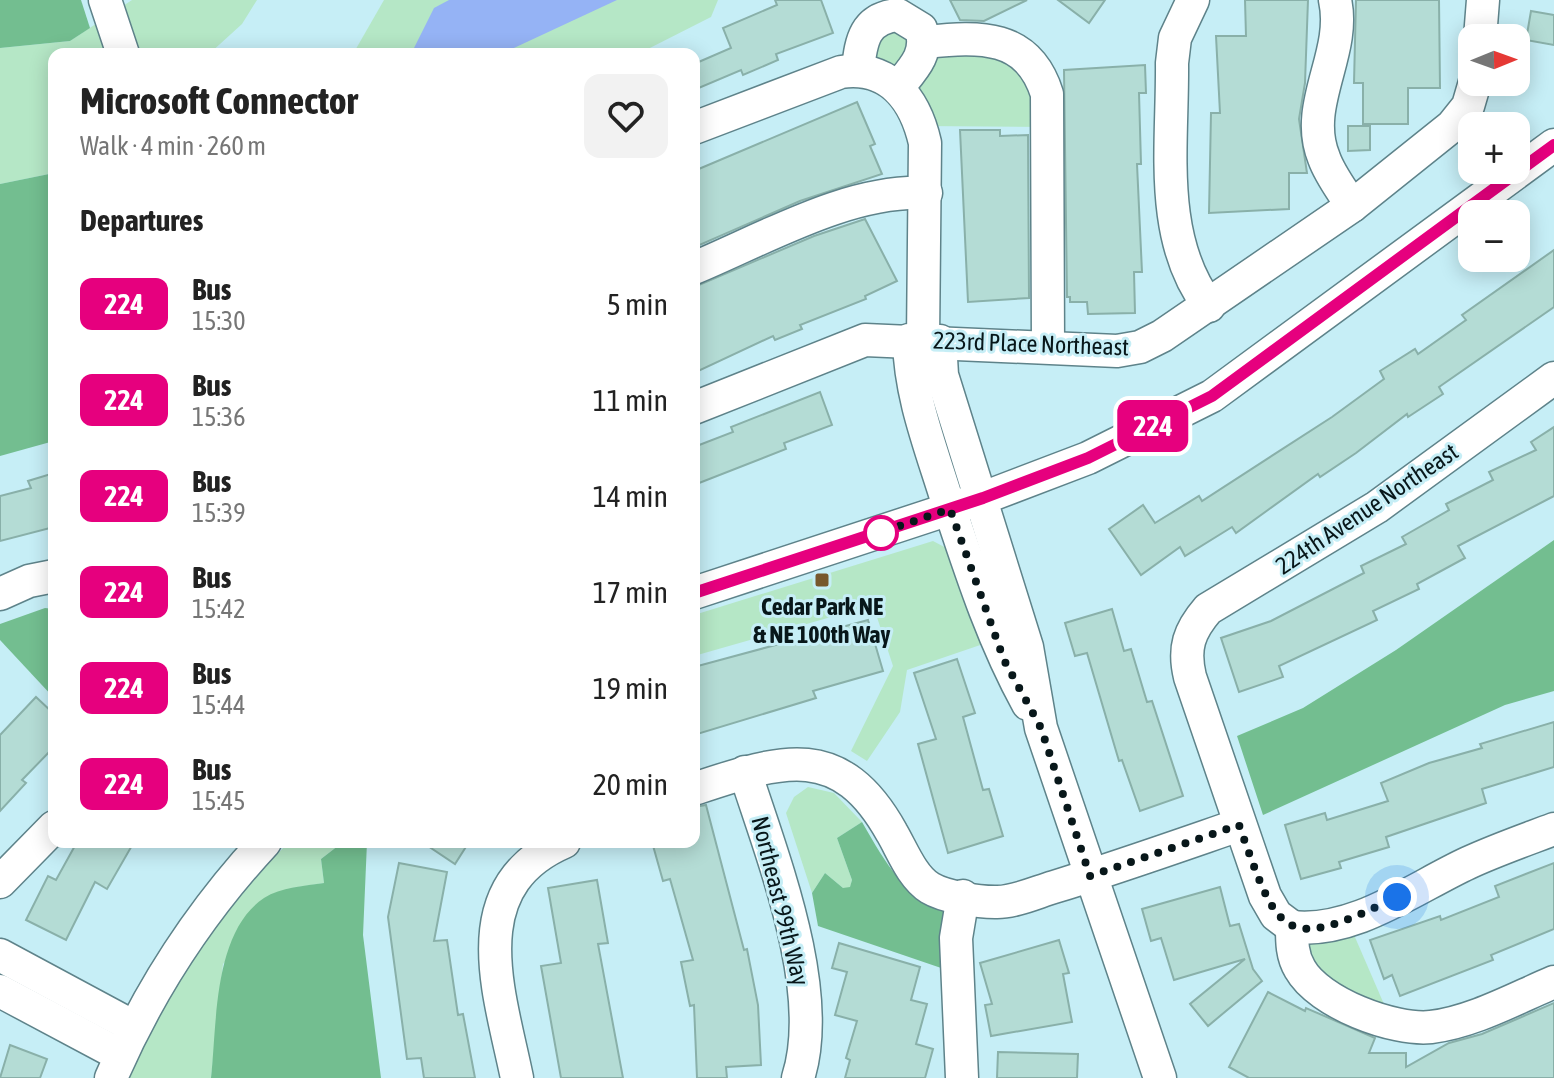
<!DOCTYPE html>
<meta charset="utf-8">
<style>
:root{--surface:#fff;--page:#f2f2f2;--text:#222;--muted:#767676}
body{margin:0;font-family:"Asap Condensed",sans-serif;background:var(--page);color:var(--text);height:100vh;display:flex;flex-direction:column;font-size:30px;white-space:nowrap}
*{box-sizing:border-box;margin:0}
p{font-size:26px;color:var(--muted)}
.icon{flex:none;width:44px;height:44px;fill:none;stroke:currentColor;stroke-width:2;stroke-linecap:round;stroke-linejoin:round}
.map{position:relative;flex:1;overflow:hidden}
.side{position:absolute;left:48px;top:48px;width:652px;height:800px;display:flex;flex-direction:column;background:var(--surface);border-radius:16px;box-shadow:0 4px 20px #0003}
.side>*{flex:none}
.badge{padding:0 16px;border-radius:12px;font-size:28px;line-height:52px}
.needle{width:52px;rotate:89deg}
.buttons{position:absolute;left:1458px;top:24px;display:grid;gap:16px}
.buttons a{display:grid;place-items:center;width:72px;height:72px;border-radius:16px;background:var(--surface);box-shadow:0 4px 20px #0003;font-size:40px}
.you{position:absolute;width:40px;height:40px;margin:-20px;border:6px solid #fff;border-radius:50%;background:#1a73e8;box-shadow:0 0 0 12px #1a73e833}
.map>.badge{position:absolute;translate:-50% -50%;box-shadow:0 0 0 4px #fff}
h2{padding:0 32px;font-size:30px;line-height:72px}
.round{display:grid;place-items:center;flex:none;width:84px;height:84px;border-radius:16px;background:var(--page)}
.head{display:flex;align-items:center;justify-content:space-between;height:136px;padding:0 32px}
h1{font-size:38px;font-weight:700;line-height:60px}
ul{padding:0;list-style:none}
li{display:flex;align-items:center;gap:24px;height:96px;padding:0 32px}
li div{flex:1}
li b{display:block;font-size:30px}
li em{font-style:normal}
li .badge{min-width:88px;font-weight:700;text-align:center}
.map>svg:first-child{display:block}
</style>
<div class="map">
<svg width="1554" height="1078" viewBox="0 0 1554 1078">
<rect width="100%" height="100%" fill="#c6eef6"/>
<!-- green -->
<g fill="#b5e7c6">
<polygon points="132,0 257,0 242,24 209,54 54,54 54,173 0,184 0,48 70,41"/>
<polygon points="384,0 718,0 711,17 638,54 353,54"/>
<polygon points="873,21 1023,52 1047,127 921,126 861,45"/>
<polygon points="933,541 952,551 992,641 907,670 900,712 867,761 851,751 893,666 873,605 694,656 694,615"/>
<polygon points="808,787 834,793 862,822 837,838 852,880 850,888 843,888 825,873 812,893 786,813 794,797"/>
<path d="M289 842H343L321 859 324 883 292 888 223 964 211 1078H129C167 990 222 910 289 842Z"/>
<polygon points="1348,921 1393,1025 1300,969 1309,929"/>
</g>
<!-- forest -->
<g fill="#73be90">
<polygon points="0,0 81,0 90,28 70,41 0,48"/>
<polygon points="54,173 54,441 0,456 0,184"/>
<polygon points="1554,540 1554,691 1505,705 1263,815 1237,736 1303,708 1396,650"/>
<polygon points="45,608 54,609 54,698 0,640 0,624"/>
<path d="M862 822C888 867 902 893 951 915L947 970 818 926 812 893 825 873 843 888 850 887 852 880 837 838Z"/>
<path d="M343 842H367L363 935 381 1078H211C217 1024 213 932 264 898 281 887 305 886 324 883L321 859Z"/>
</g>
<!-- water -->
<polygon fill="#95b3f5" points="449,0 617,0 501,54 411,54 434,8"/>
<!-- building -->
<g fill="#b4dcd5" stroke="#89b0a9" stroke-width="2">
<polygon points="775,0 821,0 833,33 776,54 778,60 743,75 741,70 694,90 694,64 731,48 723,28 777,5"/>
<polygon points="950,0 1027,0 984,21 960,20"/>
<polygon points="1058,0 1105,0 1089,23"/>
<polygon points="1245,0 1308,0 1305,83 1299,119 1307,173 1289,173 1289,209 1209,213 1211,113 1220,113 1216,36 1246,36"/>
<polygon points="1356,0 1439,0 1440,88 1408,88 1408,124 1363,124 1363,83 1354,83"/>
<polygon points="1531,11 1554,15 1554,45 1526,40"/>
<polygon points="1145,65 1146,93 1139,93 1141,164 1137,164 1142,272 1134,272 1135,313 1088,314 1087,302 1070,302 1070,297 1067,297 1064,70"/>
<polygon points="857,102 875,144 870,146 882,174 800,201 695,247 694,171"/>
<polygon points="1348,126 1370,126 1370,150 1348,151"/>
<polygon points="960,130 1000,130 1000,136 1028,135 1029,298 968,302"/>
<polygon points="865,219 897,281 865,296 866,299 800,325 802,329 775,340 773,336 694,373 694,287 814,236"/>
<polygon points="1554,250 1554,307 1439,387 1443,394 1408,417 1407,414 1356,453 1320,477 1318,474 1236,533 1232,527 1185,556 1180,547 1141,575 1109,529 1143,505 1155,523 1199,496 1202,501 1332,417 1384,379 1380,371 1415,349 1418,354 1466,320 1462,315"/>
<polygon points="820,392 832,425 784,443 786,449 694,485 694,447 733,432 731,427"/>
<polygon points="1554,427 1554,496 1458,546 1465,558 1417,584 1419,589 1373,611 1377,620 1279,666 1283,677 1239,692 1221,638 1271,621 1364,573 1361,566 1406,544 1402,537 1449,510 1446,504 1493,480 1489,472 1536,450 1531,442"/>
<polygon points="54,473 54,527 0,541 0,496 31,488 28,481"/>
<polygon points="1112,609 1124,651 1131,649 1147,702 1152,701 1183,796 1140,811 1122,760 1119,761 1087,653 1075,656 1065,623"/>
<polygon points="868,620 883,671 813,691 816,698 694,735 694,667"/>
<polygon points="957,659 975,713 963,717 983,790 989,789 1003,836 948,853 918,744 936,739 914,673"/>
<polygon points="36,697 54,714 54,747 22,780 26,783 0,811 0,735"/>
<polygon points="1554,722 1554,767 1482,789 1486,803 1386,837 1389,847 1339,862 1341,868 1301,879 1285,825 1325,813 1327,820 1388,801 1381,783 1429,763 1482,748 1480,744"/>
<polygon points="706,805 744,950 747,949 758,1005 761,1065 726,1067 727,1078 697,1078 694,1005 690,1006 681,962 693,960 670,879 663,881 652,842 694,842 694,807"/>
<polygon points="77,842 134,842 107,889 95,882 66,940 26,920 48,876 56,880"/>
<polygon points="422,842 469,842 455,864"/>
<polygon points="399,863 447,872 434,941 447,940 458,1015 463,1014 475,1078 424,1078 421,1058 407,1059 388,917"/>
<polygon points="1554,863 1554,929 1491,955 1493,960 1400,996 1392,975 1384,979 1370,940 1440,916 1441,920 1499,897 1495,886"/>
<polygon points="597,880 608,943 598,944 623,1078 561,1078 541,966 561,963 548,888"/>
<polygon points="1220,887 1230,926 1239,924 1253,969 1262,981 1208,1026 1190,1004 1245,959 1174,980 1161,938 1151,941 1142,909"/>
<polygon points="1059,940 1069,973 1063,974 1072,1022 991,1036 985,1005 992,1004 980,963"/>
<polygon points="839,943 920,967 911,1000 927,1004 916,1044 933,1049 925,1078 845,1078 850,1060 846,1058 857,1021 835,1015 847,972 832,968"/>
<polygon points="1268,992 1305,1011 1306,1008 1375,1038 1369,1053 1406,1053 1406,1067 1449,1043 1482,1034 1554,1003 1554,1078 1249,1078 1229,1067"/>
<polygon points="10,1045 47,1059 40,1078 0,1078"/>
<polygon points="998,1052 1078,1054 1077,1078 997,1078"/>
</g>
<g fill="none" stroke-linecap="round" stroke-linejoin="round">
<defs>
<g id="minor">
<polyline points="105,0 123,54"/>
<path d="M1193 0 1175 38 1172 63C1173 144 1157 238 1209 306"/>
<path d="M1335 0C1347 54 1302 105 1324 158 1330 175 1342 190 1352 206"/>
<polyline points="1480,38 1483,0"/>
<path d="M926 42C980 36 1028 34 1047 94L1048 346"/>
<path d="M858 69C861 40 865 18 898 15L921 29C929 53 914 68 899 86"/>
<path d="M694 128 841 72C889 65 915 99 925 143L923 340"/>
<path d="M694 268C764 239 849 189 926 193"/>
<path d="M909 340C910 394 929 443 945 494 969 566 991 637 1028 704"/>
<polyline points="940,341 942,375 1027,647 1041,728 1160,1078"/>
<polyline points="694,408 865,340 1117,351 1140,347 1162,336 1352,206 1452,126 1468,106 1475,82"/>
<polyline points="694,593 983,498 1088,458 1212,396 1554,145"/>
<polyline points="0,594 29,581 54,576"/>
<path d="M745 772C772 856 826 991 798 1078"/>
<path d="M694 789C781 760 840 739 892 833 902 850 912 877 930 888 945 897 978 902 995 902 1013 903 1037 892 1054 887 1116 868 1178 846 1239 825"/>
<polyline points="0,882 54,827"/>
<path d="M1292 927 1276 915 1265 896 1190 677C1183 648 1189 631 1208 609L1377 507 1554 378"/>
<path d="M1292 927C1292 942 1292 956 1300 969 1319 1003 1394 1031 1431 1027 1473 1022 1516 998 1554 982"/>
<path d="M1292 927C1354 934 1414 888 1468 863 1496 850 1525 840 1554 829"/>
<polyline points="0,955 134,1027"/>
<polyline points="0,991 120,1055"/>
<path d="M111 1078C149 990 200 912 265 842"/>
<path d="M517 1078C500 994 460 887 564 842"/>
<polyline points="962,1078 956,938 963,896"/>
</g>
</defs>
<!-- minor casing -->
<use href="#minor" stroke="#5e838a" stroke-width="35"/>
<!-- minor -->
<use href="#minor" stroke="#fff" stroke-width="32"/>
</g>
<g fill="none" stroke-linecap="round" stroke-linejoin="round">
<defs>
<polyline id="line" points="694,593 983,498 1088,458 1212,396 1554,145"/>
</defs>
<!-- line casing -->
<use href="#line" stroke="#fff" stroke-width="18"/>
<!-- line -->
<use href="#line" stroke="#e6007e" stroke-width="12"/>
<!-- walk -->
<path stroke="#08171a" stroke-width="8" stroke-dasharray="0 14.4" d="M881 533 870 536 950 509 1004 660 1041 728 1090 876 1239 825C1279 937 1282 954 1397 897"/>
</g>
<!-- markers -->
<circle fill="#fff" stroke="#e6007e" stroke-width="4" cx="881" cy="533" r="16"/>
<rect fill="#77582d" stroke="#c6eef6" stroke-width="3" x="814" y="572" width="16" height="16" rx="4"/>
<g text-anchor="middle" stroke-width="6" stroke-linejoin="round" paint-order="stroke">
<!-- street labels -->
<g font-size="24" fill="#08171a" stroke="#c6eef6">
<text transform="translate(1031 344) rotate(2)" y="8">223rd Place Northeast</text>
<text transform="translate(1367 509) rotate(-34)" y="8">224th Avenue Northeast</text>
<text transform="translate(780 901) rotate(76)" y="8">Northeast 99th Way</text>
</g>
<!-- poi labels -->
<g font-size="24" font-weight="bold" fill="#08171a" stroke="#c6eef6">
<text x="822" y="615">Cedar Park NE<tspan x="822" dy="28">&amp; NE 100th Way</tspan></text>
</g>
</g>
</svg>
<div class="buttons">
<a><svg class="needle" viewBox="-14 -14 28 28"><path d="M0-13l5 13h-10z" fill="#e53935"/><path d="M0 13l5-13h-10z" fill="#767676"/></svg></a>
<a>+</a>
<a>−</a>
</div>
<div class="you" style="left:1397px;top:897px"></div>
<b class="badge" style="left:1153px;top:426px;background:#e6007e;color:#fff">224</b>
<section class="side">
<div class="head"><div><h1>Microsoft Connector</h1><p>Walk · 4 min · 260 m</p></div><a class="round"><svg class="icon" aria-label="heart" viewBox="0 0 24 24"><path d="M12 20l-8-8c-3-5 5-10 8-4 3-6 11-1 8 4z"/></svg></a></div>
<h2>Departures</h2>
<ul>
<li><span class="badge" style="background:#e6007e;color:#fff">224</span><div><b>Bus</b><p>15:30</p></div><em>5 min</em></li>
<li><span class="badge" style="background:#e6007e;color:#fff">224</span><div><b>Bus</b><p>15:36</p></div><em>11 min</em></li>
<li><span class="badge" style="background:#e6007e;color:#fff">224</span><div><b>Bus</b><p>15:39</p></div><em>14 min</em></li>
<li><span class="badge" style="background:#e6007e;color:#fff">224</span><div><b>Bus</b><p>15:42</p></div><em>17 min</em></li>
<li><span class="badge" style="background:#e6007e;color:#fff">224</span><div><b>Bus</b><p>15:44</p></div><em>19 min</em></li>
<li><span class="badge" style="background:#e6007e;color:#fff">224</span><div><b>Bus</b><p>15:45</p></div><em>20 min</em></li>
</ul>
</section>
</div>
